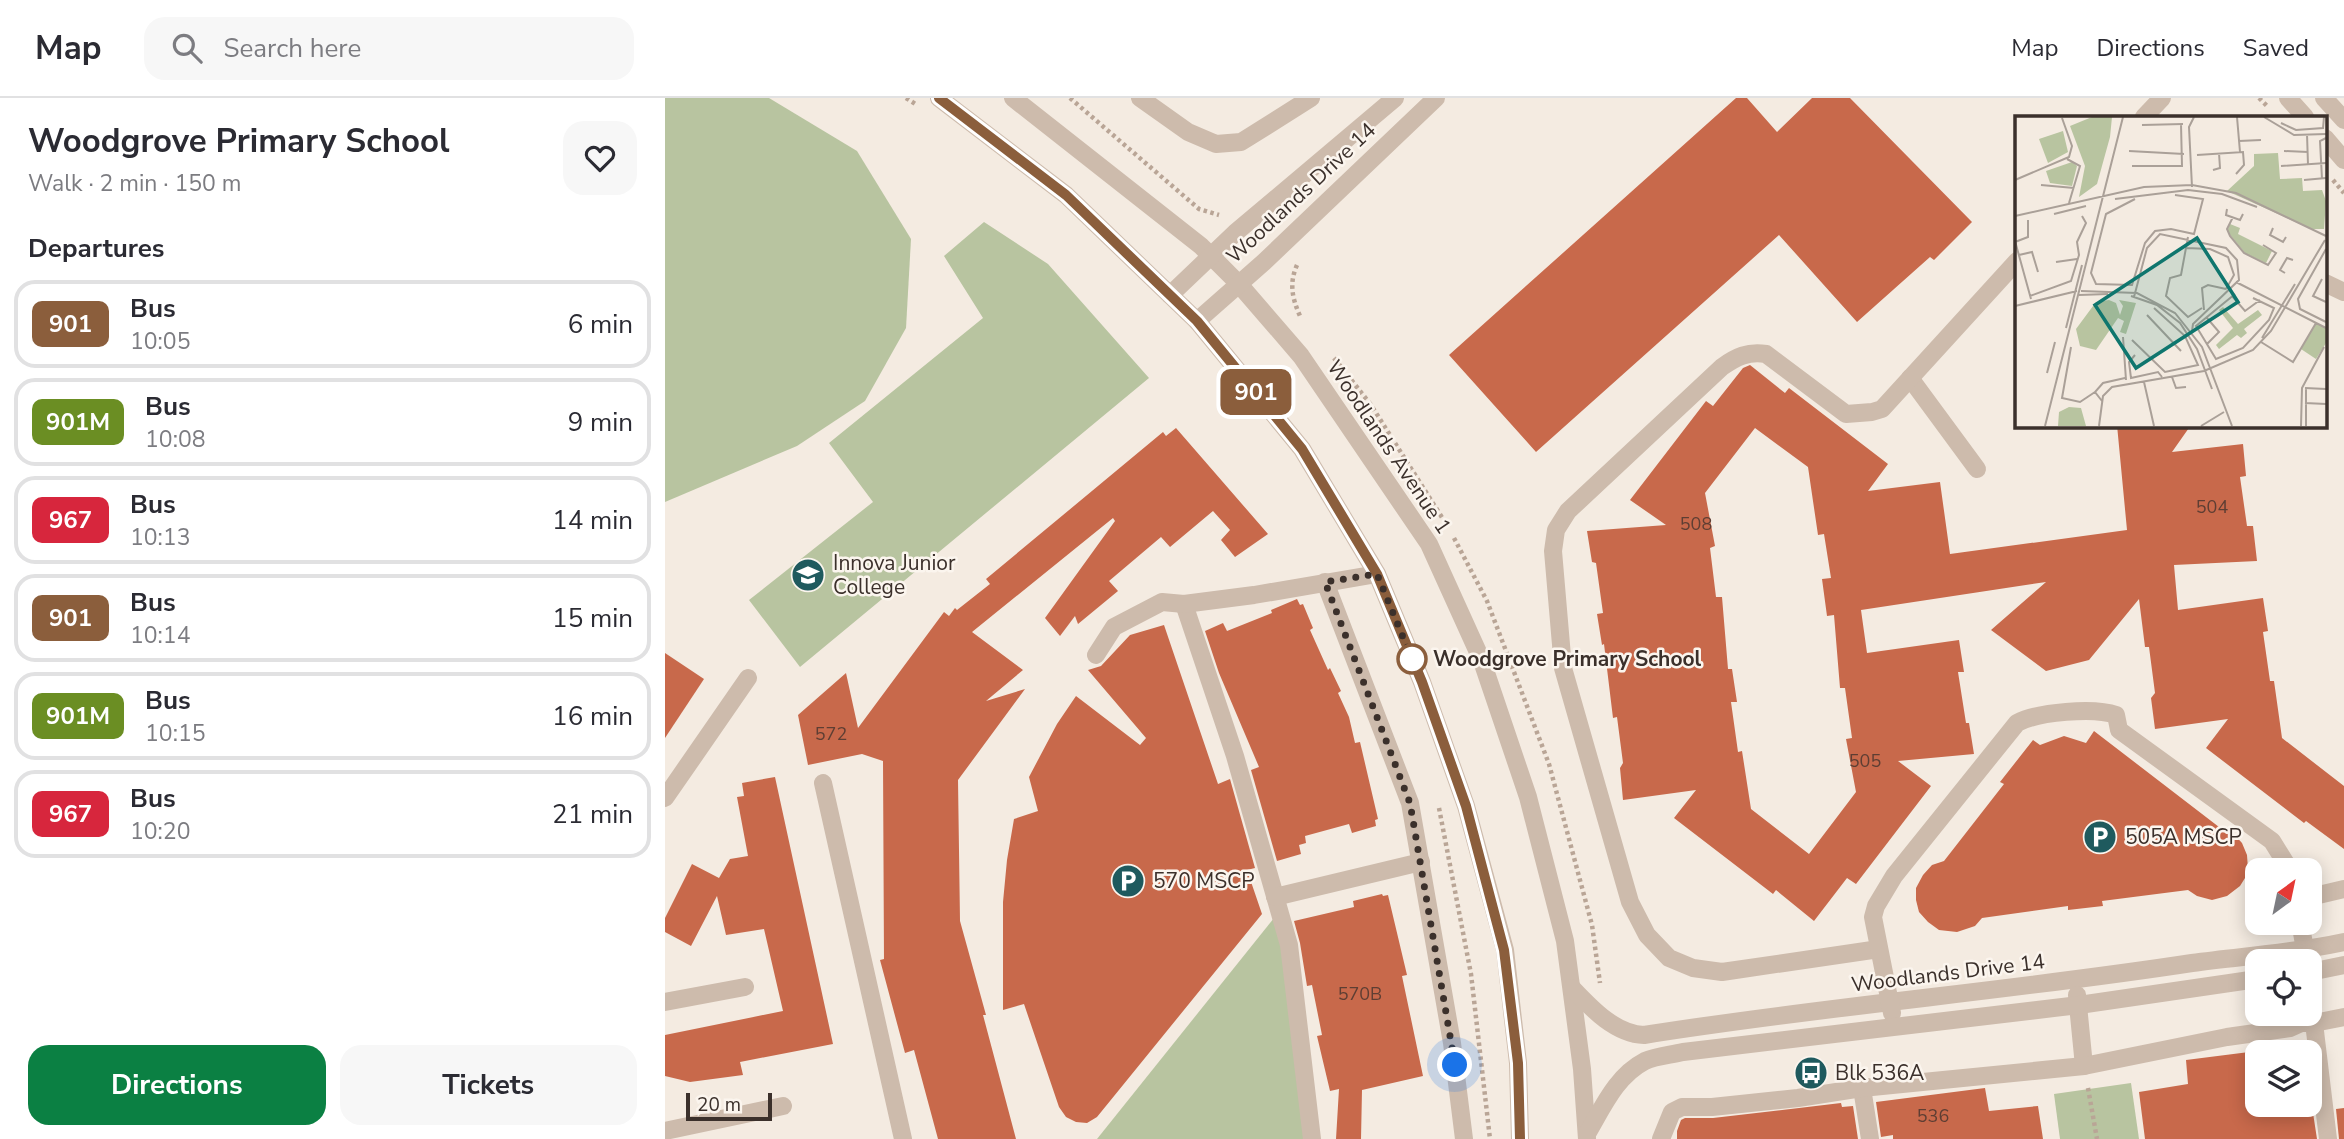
<!DOCTYPE html>
<meta charset="utf-8">
<style>
:root{--surface:#fff;--page:#f7f7f7;--text:#2b2b33;--muted:#7c7c81;--line:#e1e1e2;--accent:#0b8043}
body{margin:0;font-family:"Nunito Sans",sans-serif;background:var(--page);color:var(--text);height:100vh;display:flex;flex-direction:column;font-size:26px;white-space:nowrap}
*{box-sizing:border-box;margin:0}
p{font-size:23px;color:var(--muted)}
.icon{flex:none;width:38px;height:38px;fill:none;stroke:currentColor;stroke-width:2;stroke-linecap:round;stroke-linejoin:round}
.map{position:relative;flex:1;overflow:hidden}
.panel{display:flex;flex-direction:column;background:var(--surface);width:665px}
.panel>*{flex:none}
.badge{padding:0 14px;border-radius:10px;font-size:24px;line-height:46px}
.needle{width:46px;rotate:33deg}
.controls{position:absolute;left:1580px;top:760px;display:grid;gap:14px}
.controls a{display:grid;place-items:center;width:77px;height:77px;border-radius:14px;background:var(--surface);box-shadow:0 4px 18px #0003;font-size:35px}
.scale{position:absolute;left:21px;bottom:18px;width:86px;box-sizing:border-box;padding-left:7px;border:4px solid #3b302b;border-top:0;font-size:19px;line-height:24px;white-space:nowrap;color:#3b302b;-webkit-text-stroke:5px #fbf5ee;paint-order:stroke}
.you{position:absolute;width:35px;height:35px;margin:-18px;border:5px solid #fff;border-radius:50%;background:#1a73e8;box-shadow:0 0 0 10px #1a73e833}
.map>.badge{position:absolute;translate:-50% -50%;box-shadow:0 0 0 4px #fff}
h2{padding:0 28px;font-size:26px;line-height:63px}
.round{display:grid;place-items:center;flex:none;width:74px;height:74px;border-radius:21px;background:var(--page)}
.head{display:flex;align-items:center;justify-content:space-between;height:119px;padding:0 28px}
h1{font-size:33px;font-weight:700;line-height:52px}
.cta{display:flex;gap:14px;margin-top:auto;padding:14px 28px}
.cta a{flex:1;height:80px;border-radius:21px;background:var(--accent);color:#fff;font-size:28px;font-weight:700;line-height:80px;text-align:center}
.cta a+a{background:var(--page);color:var(--text)}
ul{padding:0;list-style:none}
li{display:flex;align-items:center;gap:21px;height:88px;margin:0 14px 10px;padding:0 14px;border:4px solid var(--line);border-radius:21px}
li div{flex:1}
li b{display:block;font-size:26px}
li em{font-style:normal}
li .badge{min-width:77px;font-weight:700;text-align:center}
header{display:flex;align-items:center;gap:42px;box-sizing:border-box;height:98px;padding:0 35px;background:var(--surface);border-bottom:2px solid var(--line)}
header strong{font-size:33px}
nav{display:flex;gap:38px;margin-inline-start:auto;font-size:24px}
.search{width:490px;height:63px;background:var(--page);display:flex;align-items:center;gap:18px;box-sizing:border-box;padding:0 24px;border-radius:21px;color:var(--muted);font-size:26px}
main{display:flex;flex:1;min-height:0}
.map>svg:first-child{display:block}
</style>
<header>
<strong>Map</strong>
<div class="search"><svg class="icon" aria-label="search" viewBox="0 0 24 24"><circle cx="10" cy="10" r="6"/><path d="M15 15l6 6"/></svg>Search here</div>
<nav><a>Map</a><a>Directions</a><a>Saved</a></nav>
</header>
<main>
<section class="panel">
<div class="head"><div><h1>Woodgrove Primary School</h1><p>Walk · 2 min · 150 m</p></div><a class="round"><svg class="icon" aria-label="heart" viewBox="0 0 24 24"><path d="M12 20l-8-8c-3-5 5-10 8-4 3-6 11-1 8 4z"/></svg></a></div>
<h2>Departures</h2>
<ul>
<li><span class="badge" style="background:#8b5e3c;color:#fff">901</span><div><b>Bus</b><p>10:05</p></div><em>6 min</em></li>
<li><span class="badge" style="background:#6b8e23;color:#fff">901M</span><div><b>Bus</b><p>10:08</p></div><em>9 min</em></li>
<li><span class="badge" style="background:#d7263d;color:#fff">967</span><div><b>Bus</b><p>10:13</p></div><em>14 min</em></li>
<li><span class="badge" style="background:#8b5e3c;color:#fff">901</span><div><b>Bus</b><p>10:14</p></div><em>15 min</em></li>
<li><span class="badge" style="background:#6b8e23;color:#fff">901M</span><div><b>Bus</b><p>10:15</p></div><em>16 min</em></li>
<li><span class="badge" style="background:#d7263d;color:#fff">967</span><div><b>Bus</b><p>10:20</p></div><em>21 min</em></li>
</ul>
<div class="cta"><a>Directions</a><a>Tickets</a></div>
</section>
<div class="map">
<svg width="1679" height="1041" viewBox="0 0 1679 1041">
<rect width="100%" height="100%" fill="#f4ebe1"/>
<!-- green -->
<g fill="#b8c4a0">
<polygon points="0,0 104,0 192,53 246,141 241,230 200,303 132,348 0,404"/>
<polygon points="319,124 383,166 484,280 135,569 84,502 208,404 164,345 318,220 279,158"/>
<polygon points="613,815 644,1041 432,1041"/>
<polygon points="1466,985 1474,1041 1395,1041 1389,996"/>
</g>
<!-- building -->
<g fill="#c8694b" fill-rule="evenodd">
<polygon points="1071,0 1082,0 1112,34 1147,0 1185,0 1307,124 1269,162 1265,159 1192,224 1114,137 871,354 784,257"/>
<path d="M1085 267 1120 295 1124 290 1223 366 1203 393 1275 384 1285 456 1462 432 1452 327H1526L1507 354 1578 346 1581 378 1575 379 1582 428H1588L1592 463 1509 467 1513 512 1598 500 1603 533 1598 534 1605 583H1609L1617 640 1679 688V751L1641 723 1639 725 1541 650 1563 621 1490 631 1486 600 1490 595 1484 549H1480L1474 501 1424 562 1381 573 1326 532 1381 484 1196 512 1202 555 1294 542 1299 574H1293L1301 625H1304L1309 656 1233 663 1266 688 1191 786 1182 780 1149 823 1111 792 1108 796 1009 720 1031 692 958 702 955 670 958 665 952 619 948 620 939 546 937 547 932 516 938 515 931 465 927 464 922 433 1001 427 965 402 1041 303 1048 308 1078 270ZM1090 330 1143 369 1153 437 1159 436 1166 480 1157 481 1162 518 1169 517 1175 590H1180L1187 640 1181 641 1191 694 1144 756 1086 711 1077 653 1073 654 1066 604H1072L1067 571H1063L1057 499H1051L1045 450 1050 448 1040 395Z"/>
<polygon points="511,330 603,436 570,459 556,442 565,432 548,413 505,449 496,439 444,483 453,493 413,526 410,518 395,538 380,520 450,423 448,420 307,534 358,572 321,603 360,591 293,682 295,823 321,917 318,917 351,1041 273,1041 249,952 240,955 215,862 219,861 218,663 197,656 143,667 133,617 181,575 193,630 279,514 284,518 290,510 292,512 325,486 321,481 498,334 501,338"/>
<polygon points="632,501 635,507 638,506 648,530 645,532 663,572 665,570 676,593 673,595 684,619 690,645 695,644 713,721 710,722 711,728 687,735 684,726 640,738 641,745 634,747 636,756 612,763 586,672 594,669 554,575 540,533 558,525 562,533 607,515 606,512"/>
<polygon points="499,527 553,686 565,681 590,770 582,772 597,816 432,1019 422,1025 411,1024 401,1019 394,1009 359,906 338,912 338,804 342,762 349,721 373,713 364,679 392,626 411,598 475,647 481,640 423,572 436,568 465,537"/>
<polygon points="0,555 39,581 0,640"/>
<polygon points="1429,633 1554,729 1566,733 1577,745 1582,757 1583,771 1580,780 1575,788 1562,798 1547,802 1532,798 1523,792 1437,803 1438,808 1403,812 1403,808 1317,820 1310,828 1292,834 1274,832 1263,824 1254,814 1251,802 1251,790 1258,777 1267,767 1279,763 1339,686 1335,684 1368,642 1375,647 1399,638 1421,645"/>
<polygon points="110,679 168,946 75,964 78,977 25,984 0,978 0,937 118,913 99,831 61,837 52,798 26,848 0,834 0,820 27,766 54,780 65,761 83,758 72,699 79,698 77,685"/>
<polygon points="717,796 718,798 723,797 742,877 737,878 758,978 697,992 696,1041 671,1041 674,991 665,993 652,938 657,937 647,887 642,888 635,845 629,823 689,809 688,803"/>
<polygon points="1592,953 1592,1006 1606,1006 1607,1015 1627,1012 1628,1017 1648,1015 1652,1041 1480,1041 1474,994 1523,986 1521,962"/>
<polygon points="1320,990 1324,1013 1373,1008 1378,1041 1228,1041 1228,1037 1216,1039 1211,1004"/>
<polygon points="1176,1005 1177,1009 1188,1008 1193,1041 1012,1041 1012,1033 1016,1022 1020,1020 1048,1020"/>
<polygon points="1679,1010 1679,1041 1674,1041 1671,1011"/>
</g>
<g fill="none" stroke-linecap="round" stroke-linejoin="round">
<!-- path -->
<g stroke="#b9a596" stroke-width="4.5" stroke-dasharray="3.5 3.5" stroke-linecap="butt">
<polyline points="241,0 252,7"/>
<polyline points="405,0 534,111 554,117"/>
<polyline points="1594,0 1602,8"/>
<polyline points="1668,82 1679,95"/>
<path d="M632 167C624 185 627 200 635 218"/>
<polyline points="669,260 706,307 778,421"/>
<polyline points="789,440 822,503 884,666 927,827 935,885"/>
<polyline points="774,710 806,876 825,1041"/>
<polyline points="1423,990 1432,1041"/>
</g>
<!-- minor -->
<g stroke="#cdbbac" stroke-width="18">
<polyline points="274,0 401,97 532,223 637,351 712,476 757,584 801,708 840,852 853,965 855,1041"/>
<polyline points="348,0 536,148 573,185 636,258 764,446 817,563 863,699 900,843 917,971 922,1041"/>
<polyline points="475,0 523,34 551,46 576,44 646,0"/>
<polyline points="1623,0 1640,19"/>
<polyline points="1659,0 1679,22"/>
<polyline points="1479,19 1497,0"/>
<polyline points="1660,40 1679,62"/>
<polyline points="1660,185 1679,194"/>
<polyline points="505,197 570,135 730,0"/>
<polyline points="532,223 599,164 771,0"/>
<polyline points="1245,280 1312,371"/>
<polyline points="660,484 745,705 787,945 799,1041"/>
<polyline points="519,506 570,658 624,847 647,1041"/>
<polyline points="431,557 449,529 497,504 519,506 589,497 712,476"/>
<polyline points="158,685 238,1041"/>
<polyline points="0,700 83,580"/>
<polyline points="610,799 756,764"/>
<polyline points="1645,799 1679,791"/>
<polyline points="1635,824 1642,862"/>
<path d="M1214 851 1057 874 1028 870 1004 860 982 837 965 804 898 570 888 453 891 432 903 413 1057 269C1071 259 1083 253 1101 256L1181 316 1207 314 1217 311 1352 163"/>
<polyline points="1645,874 1679,867"/>
<path d="M907 890C926 910 950 936 979 937 1161 908 1345 893 1527 865 1578 858 1629 855 1679 844"/>
<polyline points="1412,897 1419,968"/>
<polyline points="0,904 80,889"/>
<path d="M1227 915 1208 819 1211 808 1229 778 1352 625C1373 614 1429 609 1451 617L1454 632 1607 743 1625 772"/>
<polyline points="1649,925 1663,1041"/>
<polyline points="1197,990 1205,1041"/>
<polyline points="0,1033 118,1008"/>
<path d="M922 1036C938 1009 951 978 980 963 991 958 1006 957 1018 954L1414 907 1592 881"/>
<polyline points="996,1041 1007,1014 1017,1009 1047,1009 1133,1000 1197,990 1419,968 1562,939 1625,930 1636,925 1649,925 1679,919"/>
</g>
</g>
<g fill="none" stroke-linecap="round" stroke-linejoin="round">
<defs>
<polyline id="line" points="274,0 401,97 532,223 637,351 712,476 757,584 801,708 839,852 853,965 855,1041"/>
</defs>
<!-- line casing -->
<use href="#line" stroke="#fff" stroke-width="16"/>
<!-- line -->
<use href="#line" stroke="#8b5e3c" stroke-width="10"/>
<!-- walk -->
<polyline stroke="#3b302b" stroke-width="7" stroke-dasharray="0 12.6" points="747,561 712,476 660,484 745,705 790,967"/>
</g>
<!-- icons -->
<defs>
<symbol id="university-disc" viewBox="-11 -11 22 22"><circle r="9.5" fill="#1f5a5e" stroke="#fbf5ee"/><path d="M0-5L7-2L0 1L-7-2ZM-4 1L0 2.5L4 1V4Q0 6-4 4Z" fill="#fff"/></symbol>
<symbol id="parking-disc" viewBox="-11 -11 22 22"><circle r="9.5" fill="#1f5a5e" stroke="#fbf5ee"/><path d="M-3.5-5.5H1a3.5 3.5 0 0 1 0 7H-1V5.5H-3.5ZM-1-3.4V-.6H.8a1.4 1.4 0 0 0 0-2.8Z" fill="#fff"/></symbol>
<symbol id="bus-disc" viewBox="-11 -11 22 22"><circle r="9.5" fill="#1f5a5e" stroke="#fbf5ee"/><path d="M-5-6H5V4H4V6H2V4H-2V6H-4V4H-5ZM-3.5-4V0h7V-4ZM-3.5 1.2v1.5H-2V1.2ZM2 1.2v1.5H3.5V1.2Z" fill="#fff"/></symbol>
</defs>
<g fill-rule="evenodd">
<use href="#university-disc" x="124" y="458" width="38" height="38"/>
<use href="#parking-disc" x="1416" y="720" width="38" height="38"/>
<use href="#parking-disc" x="444" y="764" width="38" height="38"/>
<use href="#bus-disc" x="1127" y="956" width="38" height="38"/>
</g>
<!-- markers -->
<circle fill="#fff" stroke="#8b5e3c" stroke-width="3.5" cx="747" cy="561" r="14"/>
<g text-anchor="middle" stroke-width="5" stroke-linejoin="round" paint-order="stroke">
<!-- number labels -->
<g font-size="18" fill="#5e3e33">
<text x="1547" y="415">504</text>
<text x="1031" y="432">508</text>
<text x="166" y="642">572</text>
<text x="1200" y="669">505</text>
<text x="695" y="902">570B</text>
<text x="1268" y="1024">536</text>
</g>
<!-- street labels -->
<g font-size="21" fill="#3b302b" stroke="#fbf5ee">
<text transform="translate(636 95) rotate(-43)" y="7">Woodlands Drive 14</text>
<text transform="translate(724 349) rotate(56)" y="7">Woodlands Avenue 1</text>
<text transform="translate(1283 875) rotate(-7)" y="7">Woodlands Drive 14</text>
</g>
<!-- poi labels -->
<g font-size="21" fill="#3b302b" stroke="#fbf5ee" text-anchor="start">
<text x="168" y="472">Innova Junior<tspan x="168" dy="24">College</tspan></text>
<text x="1460" y="746">505A MSCP</text>
<text x="488" y="790">570 MSCP</text>
<text x="1170" y="982">Blk 536A</text>
</g>
<!-- stop labels -->
<g font-size="21" font-weight="bold" fill="#3b302b" stroke="#fbf5ee" text-anchor="start">
<text x="768" y="568">Woodgrove Primary School</text>
</g>
</g>
<!-- overview -->
<g transform="translate(1350 18)">
<rect width="312" height="312" fill="#f4ebe1"/>
<path d="M77 1H97L95 21 82 68 64 81 70 50 55 10ZM48 15 53 36 33 47 24 23ZM263 37 265 63 287 62 288 75 307 74 311 85 309 113H296L212 75 239 50V38ZM57 46 62 50 57 70 35 67 31 55ZM215 108 225 112 223 118 257 135 251 147 230 137 212 115ZM94 184 101 187 105 199 108 190 104 184 121 187 111 218 105 216 109 205 103 202 81 234 65 230 61 213 81 186ZM208 191 223 208 243 194 247 199 229 213 232 217 226 222 222 219 204 233 201 229 218 212 204 194ZM301 207 311 212V227L301 243 286 233ZM54 291 66 292 71 310H43L44 296Z" fill="#b8c4a0"/>
<path fill="none" stroke="#aaa098" stroke-width="2" d="M222 1 225 36M249 1 279 19 311 18M266 7 281 14 308 12 309 1M127 9 168 8M292 18 293 49M224 25 246 24M114 35 169 38M269 35 293 36M182 39 228 36 229 49 221 58M52 43 65 50 54 87M117 50H167L166 8M266 50 311 47M198 54 205 52 204 37M307 63 305 25 311 22M0 64 54 41 57 30 47 2M289 64 311 62M26 69 59 72M177 71 174 11 179 1M100 83 173 74 207 78 242 91M120 83 91 98 76 157 81 168 117 169 130 127 140 115 156 113 179 118 188 83 160 79M212 93 211 99 225 104 228 98M39 98 71 90M0 100 129 71 177 69 221 77 311 120M218 101 212 113 215 120 229 137 253 149 261 137 248 129M258 112 255 119 268 126 271 121M173 121 166 159 155 162 151 180 173 201 187 192M0 125 16 183M0 126 13 121V104M171 132 195 133 213 141 219 159 211 173M311 133 283 183 285 193 311 206M4 139 17 136 23 156M41 146 62 143M270 157 265 154 272 142 278 144M307 163 298 180 311 186M221 166 311 212M66 175 122 177 160 197 187 231 217 310M220 178 181 210 201 243 228 232 254 204 259 192 238 182M64 179 93 178M15 180 56 165 64 139 62 126 71 107 67 100M116 180 142 189 165 207 182 233 197 273M217 180 230 195 245 184M119 181 132 132 145 118 211 132 222 144 224 164 178 208 177 215M0 190 62 175M189 194 187 172 193 169 211 173M132 199 166 235M51 212 67 149M108 221 111 264M247 222 280 168M117 224 150 256 183 249 170 220 139 192M246 226 278 246 301 207M192 228 204 216 192 202M56 231 47 282 65 286 80 276M120 239 114 246 116 262 143 256 147 261M32 257 40 226M157 261 161 272 171 271M129 266 139 310M290 272 311 273M87 285 80 276 88 267 110 262M290 287 311 288M30 310 108 1M84 310 88 280 97 271 189 255 238 234 256 215 310 124M186 310 209 296M286 310 287 272 309 231M291 310V273"/>
<path fill="#0f766e" fill-opacity="0.15" stroke="#0f766e" stroke-width="3.5" d="M182 122 223 186 121 252 80 189Z"/>
<rect width="312" height="312" fill="none" stroke="#3b302b" stroke-width="3.5"/>
</g>
</svg>
<div class="controls">
<a><svg class="needle" viewBox="-14 -14 28 28"><path d="M0-13l5 13h-10z" fill="#e53935"/><path d="M0 13l5-13h-10z" fill="#7c7c81"/></svg></a>
<a><svg class="icon" aria-label="locate" viewBox="0 0 24 24"><circle cx="12" cy="12" r="6"/><path d="M12 2v4M12 18v4M2 12h4M18 12h4"/></svg></a>
<a><svg class="icon" aria-label="layers" viewBox="0 0 24 24"><path d="M12 4l9 5-9 5-9-5zM3 14l9 5 9-5"/></svg></a>
</div>
<div class="scale">20 m</div>
<div class="you" style="left:790px;top:967px"></div>
<b class="badge" style="left:591px;top:294px;background:#8b5e3c;color:#fff">901</b>
</div>
</main>
